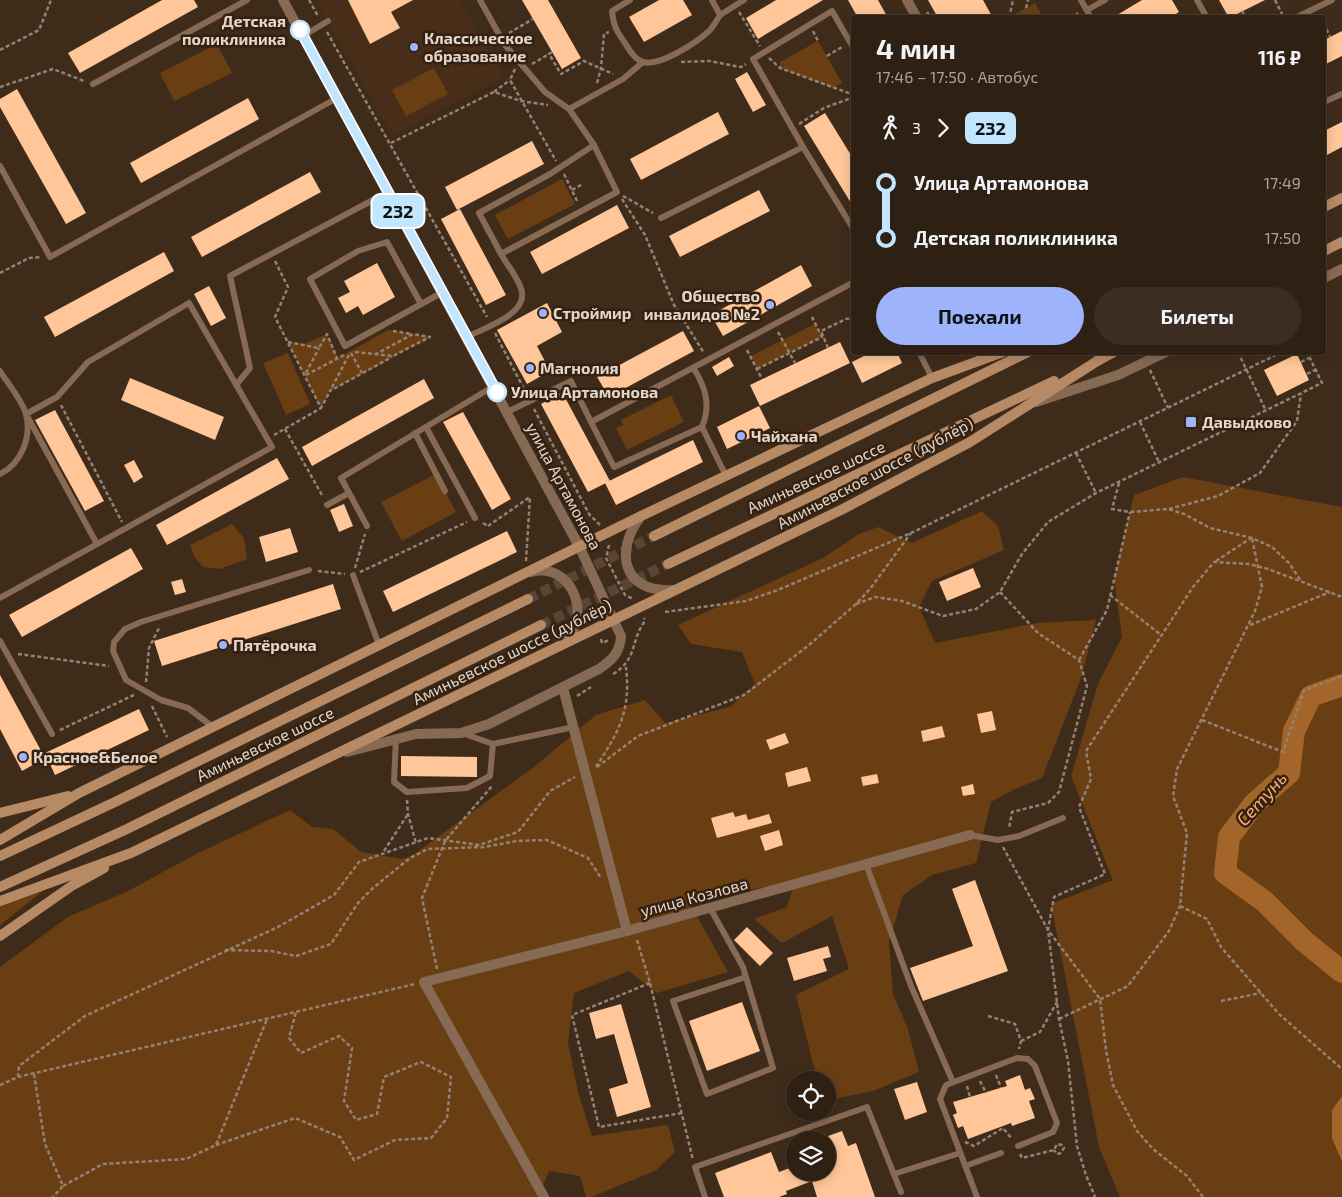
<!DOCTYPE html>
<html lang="ru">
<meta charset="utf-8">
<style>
:root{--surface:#2f2014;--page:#3b2d22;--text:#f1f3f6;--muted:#a7a3a0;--line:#4a3e34;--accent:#9db4fd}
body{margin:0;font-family:"Exo 2",sans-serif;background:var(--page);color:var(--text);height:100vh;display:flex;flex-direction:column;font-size:19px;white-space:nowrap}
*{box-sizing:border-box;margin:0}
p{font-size:16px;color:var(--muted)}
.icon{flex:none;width:28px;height:28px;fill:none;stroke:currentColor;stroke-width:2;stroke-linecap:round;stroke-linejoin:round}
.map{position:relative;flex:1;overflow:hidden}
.sheet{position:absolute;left:851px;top:15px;width:475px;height:340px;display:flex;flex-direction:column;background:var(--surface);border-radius:5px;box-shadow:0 2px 12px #0003,0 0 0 1px var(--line)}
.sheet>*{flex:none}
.badge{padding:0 10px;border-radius:8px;font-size:18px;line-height:32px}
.fabs{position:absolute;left:786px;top:1071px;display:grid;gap:10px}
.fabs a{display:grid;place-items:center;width:50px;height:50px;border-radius:50%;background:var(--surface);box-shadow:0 2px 12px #0003,0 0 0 1px var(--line);font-size:25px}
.map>.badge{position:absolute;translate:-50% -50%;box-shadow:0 0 0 2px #fff}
.legs{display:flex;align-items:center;gap:8px;height:55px;padding:0 25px;font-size:16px}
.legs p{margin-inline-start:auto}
.summary{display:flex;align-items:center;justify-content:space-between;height:85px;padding:0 25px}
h1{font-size:28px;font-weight:700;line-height:38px}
.primary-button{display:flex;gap:10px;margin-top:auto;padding:10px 25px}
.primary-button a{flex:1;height:58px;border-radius:30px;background:var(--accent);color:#111;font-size:20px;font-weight:700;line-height:58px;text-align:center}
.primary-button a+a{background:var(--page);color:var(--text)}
ul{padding:0 25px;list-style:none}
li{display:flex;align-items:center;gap:18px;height:55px;font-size:19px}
li i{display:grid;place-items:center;width:8px;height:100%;margin:0 6px;background:currentColor}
li i::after{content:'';width:12px;height:12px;margin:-6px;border:4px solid;border-radius:50%;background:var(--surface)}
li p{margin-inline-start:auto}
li:first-child i{background:linear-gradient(#0000 50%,currentColor 0)}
li:last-child i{background:linear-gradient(currentColor 50%,#0000 0)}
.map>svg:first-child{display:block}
</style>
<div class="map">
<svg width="1342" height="1197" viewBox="0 0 1342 1197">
<rect width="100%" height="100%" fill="#3f2b1a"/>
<!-- built -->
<polygon fill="#482e18" points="316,0 460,0 503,77 392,136"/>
<!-- green -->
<g fill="#6a3e13">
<polygon points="1035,3 1043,17 1010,17"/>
<polygon points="818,41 842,83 833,88 780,68 780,62"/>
<polygon points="217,44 232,73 174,101 160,73"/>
<polygon points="434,68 448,94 406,116 392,90"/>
<polygon points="562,179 575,204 508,239 495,215"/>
<polygon points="815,324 822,337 757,369 751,356"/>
<polygon points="388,330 430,337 330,391 321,408 288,342 304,344 327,334 338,358"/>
<polygon points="288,353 310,404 286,415 263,363"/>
<polygon points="671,395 684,422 627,450 616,428 623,425 621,420"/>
<polygon points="436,474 456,512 402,541 381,502"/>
<polygon points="1183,477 1342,507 1342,1096 1332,1110 1332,1138 1342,1162 1342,1197 1120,1197 1099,1147 1051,904 1113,880 1071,776 1098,684 1122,637 1114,579 1134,495"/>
<polygon points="982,511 998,526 1004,550 932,581 919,607 935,643 1037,623 1096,620 1081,678 1042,778 1013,790 991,802 976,863 932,875 903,895 889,942 893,994 908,1029 919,1072 873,1091 828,1100 828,1080 817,1080 796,995 849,969 832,916 782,943 754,919 787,907 795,881 689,902 728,972 657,993 629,971 574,993 568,1043 578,1092 592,1136 668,1125 675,1152 655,1171 591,1197 586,1197 580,1176 549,1171 538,1197 0,1197 0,967 68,917 128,891 198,853 290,810 312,827 333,829 361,852 403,859 413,855 534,767 596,715 645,700 665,723 730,707 755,684 742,652 691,644 678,625 823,558 859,534 878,527 912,543"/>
<polygon points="232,524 244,538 247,559 220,569 203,567 195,558 190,545"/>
<polygon points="43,888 43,891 0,925 0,906"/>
</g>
<!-- water -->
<polygon fill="#a4652a" points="1342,1096 1342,1162 1332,1138 1332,1110"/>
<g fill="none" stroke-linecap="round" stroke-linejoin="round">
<!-- river -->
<polyline stroke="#a4652a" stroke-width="22" points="1342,685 1311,696 1294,731 1289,773 1254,804 1229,837 1225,873 1264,901 1304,941 1342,972"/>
</g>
<!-- building -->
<g fill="#ffc799">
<polygon points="162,0 194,0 198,7 80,73 68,53"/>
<polygon points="348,0 413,0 391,12 400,28 370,44"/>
<polygon points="522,0 548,0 581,58 562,69"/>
<polygon points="659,0 683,0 692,15 644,42 629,17"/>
<polygon points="776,0 823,0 758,39 746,18"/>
<polygon points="848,0 878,0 888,18 858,18"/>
<polygon points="928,0 983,0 993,18 938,18"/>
<polygon points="1142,0 1172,0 1179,12 1170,18 1112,18"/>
<polygon points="1219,0 1265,0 1229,18"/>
<polygon points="1342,31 1342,56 1324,65 1324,40"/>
<polygon points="747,72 766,105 753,112 735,79"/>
<polygon points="17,89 86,213 66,224 0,107 0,99"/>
<polygon points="248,98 259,119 141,183 130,163"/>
<polygon points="718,112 729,134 641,180 630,159"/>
<polygon points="825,113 854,160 854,208 804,126"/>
<polygon points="1342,122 1342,147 1327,155 1324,149 1324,131"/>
<polygon points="532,141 544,164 457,210 445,187"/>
<polygon points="310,172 321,192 202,257 191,237"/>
<polygon points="759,190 770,211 680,257 669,236"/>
<polygon points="617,205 629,228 542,274 530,252"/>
<polygon points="460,209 506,295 486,305 441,219"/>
<polygon points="164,252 174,271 55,337 44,317"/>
<polygon points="377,263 395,297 363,315 358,306 346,313 338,298 350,292 344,281"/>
<polygon points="801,265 812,286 723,336 711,315"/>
<polygon points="209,286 226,318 211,326 194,294"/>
<polygon points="547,303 562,332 537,346 550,371 527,384 497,330"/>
<polygon points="683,331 694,351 609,397 597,377"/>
<polygon points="840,342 850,363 760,406 750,385"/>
<polygon points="872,352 897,352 902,363 862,383 852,362"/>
<polygon points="1297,354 1309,380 1277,396 1264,370"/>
<polygon points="729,357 734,366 717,376 712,367"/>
<polygon points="130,378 224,417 215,440 121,400"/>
<polygon points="424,379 434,398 312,466 302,447"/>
<polygon points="562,392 610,481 588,492 541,404"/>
<polygon points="759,406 770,428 727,449 717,427"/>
<polygon points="55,410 104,501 85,511 35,420"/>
<polygon points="463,412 511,499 492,510 443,422"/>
<polygon points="693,440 703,462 616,505 605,483"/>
<polygon points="277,458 289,479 167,545 156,525"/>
<polygon points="134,460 143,477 134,483 124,465"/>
<polygon points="344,504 353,526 339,532 330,510"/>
<polygon points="290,528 298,552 266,562 259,537"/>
<polygon points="507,531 517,552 393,612 383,591"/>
<polygon points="131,548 143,569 22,637 9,615"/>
<polygon points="973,568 981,587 947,601 939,582"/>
<polygon points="182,579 186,592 175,595 171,582"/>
<polygon points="333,584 341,609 162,666 154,641"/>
<polygon points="0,675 45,758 22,771 0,729"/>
<polygon points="139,709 149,730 55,775 45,753"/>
<polygon points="992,711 996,730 981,733 977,714"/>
<polygon points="942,726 945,737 923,742 921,731"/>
<polygon points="785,733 789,743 770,750 766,740"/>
<polygon points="401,756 477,757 477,777 401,776"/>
<polygon points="807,767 811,781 788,787 785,773"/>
<polygon points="877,774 879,783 863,786 861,777"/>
<polygon points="973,784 975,794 963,796 961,787"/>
<polygon points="733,812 735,817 746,814 748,820 769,814 772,823 717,838 711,818"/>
<polygon points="779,830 783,845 765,851 760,836"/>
<polygon points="975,880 1008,971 923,1001 910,968 973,946 952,889"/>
<polygon points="747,927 773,953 760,966 734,940"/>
<polygon points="828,946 831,957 823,959 827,971 794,981 787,958"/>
<polygon points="742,1002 760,1051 707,1071 689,1021"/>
<polygon points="621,1004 651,1107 617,1117 609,1089 628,1083 614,1034 596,1039 589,1013"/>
<polygon points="1020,1075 1025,1090 1030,1088 1035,1099 1029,1101 1035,1118 1012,1126 1011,1123 968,1139 963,1126 958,1128 953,1115 957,1113 953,1102 1007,1086 1005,1081"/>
<polygon points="917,1082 927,1112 905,1120 894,1089"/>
<polygon points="842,1131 848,1146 856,1143 875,1197 817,1197 812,1181 786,1191 787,1194 779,1197 724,1197 715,1173 771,1152 779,1172 795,1166 795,1172 828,1172 828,1153 834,1151 828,1136"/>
</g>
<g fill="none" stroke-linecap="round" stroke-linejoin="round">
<!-- secondary-tunnel -->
<g stroke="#584535" stroke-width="10" stroke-dasharray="10 5" stroke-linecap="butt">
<polyline points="528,599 654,536"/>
<polyline points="541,625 668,564"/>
</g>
<!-- path -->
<g stroke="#938274" stroke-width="2.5" stroke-dasharray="4 2.5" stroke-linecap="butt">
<polyline points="309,0 318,16"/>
<polyline points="1275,0 1284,18"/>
<polyline points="1026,8 1028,0"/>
<polyline points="1242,11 1246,18"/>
<polyline points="739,12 760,46"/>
<polyline points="927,12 931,18"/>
<polyline points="1009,18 1013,0"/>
<polyline points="1071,18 1078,13"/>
<polyline points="1324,23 1330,37"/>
<polyline points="813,31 818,41"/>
<polyline points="327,32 487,317"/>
<polyline points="509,33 533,19"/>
<polyline points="0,50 39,30 51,0"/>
<polyline points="552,52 549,54 561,74 584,61 613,74"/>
<polyline points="827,56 842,47"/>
<polyline points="769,58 780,68 854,95"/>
<polyline points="681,62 709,61 741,67 746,64"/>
<polyline points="532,64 549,54"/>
<polyline points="515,69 510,80 556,161"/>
<polyline points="597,83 601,68 604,34 609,32"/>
<polyline points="0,87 53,69 84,81"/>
<polyline points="494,92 510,80"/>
<polyline points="799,124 824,108 854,97"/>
<polyline points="391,143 494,92 521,101 548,105"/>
<polyline points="564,174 578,203"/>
<polyline points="1324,176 1325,178"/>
<polyline points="572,190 583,184"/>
<polyline points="623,196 653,213"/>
<polyline points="622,199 645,235 674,305 704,353"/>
<polyline points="275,261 288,287 275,317 321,408 330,391"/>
<polyline points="0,273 29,258 41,257"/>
<polyline points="393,331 412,334"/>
<polyline points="778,332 795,363"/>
<polyline points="495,333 526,393"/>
<polyline points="288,342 319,348 327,334 337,358"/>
<polyline points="828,348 821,331 846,319 854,318"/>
<polyline points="747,350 762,379"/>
<polyline points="355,352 393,356 430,337 413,334 376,354"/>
<polyline points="1238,352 1266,411"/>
<polyline points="351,353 362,373"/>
<polyline points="349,355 330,391 392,357"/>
<polyline points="1301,362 1309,358"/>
<polyline points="757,369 822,337 811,315"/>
<polyline points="1150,370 1168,408"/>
<polyline points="306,373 319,348"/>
<polyline points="1307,374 1315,370"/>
<polyline points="306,375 344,355"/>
<polyline points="61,405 122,522"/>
<polyline points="534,409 589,514 600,525"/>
<polyline points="1140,422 1159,462"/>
<polyline points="285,429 323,497"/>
<polyline points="274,435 321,408"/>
<polyline points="1076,453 1096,493"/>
<polyline points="1119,483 1112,509 1130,512 1168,509 1184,514 1210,528 1252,538 1272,547 1289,563 1301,581"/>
<polyline points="1169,509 1218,496 1260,473 1297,421 1301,394"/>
<polyline points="483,523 488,526"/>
<polyline points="488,526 530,497"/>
<polyline points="609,545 606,558 625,595 633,599"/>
<polyline points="526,561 530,497"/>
<polyline points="1216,561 1251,538"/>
<polyline points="355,568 365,534"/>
<polyline points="318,571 345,574"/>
<polyline points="360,572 467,522"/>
<polyline points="1000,592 1038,633 1079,660 1087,686 1059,792 1048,803 1012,812 1009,829"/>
<polyline points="1110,595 1161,635"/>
<polyline points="856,604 875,597 902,601 943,616 976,609 1000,592 1022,554 1048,522 1096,493 1322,383 1307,352"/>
<polyline points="665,612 746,601 778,590 911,533 1282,352"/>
<polyline points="1250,625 1330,592"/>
<polyline points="601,639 602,643 609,640"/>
<polyline points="18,654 109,666"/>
<polyline points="1079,660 1107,610 1130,512"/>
<path d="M613 674C638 659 630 641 645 621L644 618"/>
<polyline points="146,682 149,648 160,626"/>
<polyline points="577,696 591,687"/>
<polyline points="152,706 167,737"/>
<polyline points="1202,720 1283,752 1304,690 1342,676"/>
<polyline points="60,730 134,695"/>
<path d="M596 767C619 731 631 711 626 667"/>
<polyline points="597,767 638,736 744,695 809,645 856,604 870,589 911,533"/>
<polyline points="407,800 408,814 416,843"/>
<polyline points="1003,847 1048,930 1059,1019 1068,1061 1077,1146 1086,1175 1095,1197"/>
<polyline points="384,851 408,814"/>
<polyline points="1180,906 1207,919 1221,947 1279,1014 1342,1069"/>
<polyline points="637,940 650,983 693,1160"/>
<polyline points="225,950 271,951 296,956 331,944 358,903 373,888 410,858 428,849 484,847 517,841 547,840 588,858 601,878"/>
<polyline points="437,969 422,898 445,841 492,786"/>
<polyline points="650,983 572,1015 599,1127 682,1113"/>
<polyline points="1221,1001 1261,993"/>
<polyline points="988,1016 1015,1024 1021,1041 1019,1049"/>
<polyline points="1059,1019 1128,986 1169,931 1180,906 1187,833 1173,796 1177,769 1255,611 1262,587 1252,538"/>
<polyline points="1021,1041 1040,1032 1057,1002"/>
<polyline points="34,1074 45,1144 63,1186 53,1197"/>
<polyline points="996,1075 1001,1088"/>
<polyline points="18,1077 19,1066 85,1016 278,927 334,895 359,862 428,838 479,845 518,832 550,791 575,777"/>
<polyline points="980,1081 986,1093"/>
<polyline points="0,1085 18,1077 415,984"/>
<polyline points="967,1086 970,1097"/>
<polyline points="965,1142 974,1146 1003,1128 1012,1139"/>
<polyline points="216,1145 295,1118 340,1137 354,1160 395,1140 431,1138 447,1118 451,1077 421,1062 384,1077 377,1114 356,1120 344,1101 352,1048 339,1036 301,1053 289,1038 296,1012"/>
<polyline points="1020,1154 1022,1158 1054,1150 1057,1144 1062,1145 1064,1148 1061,1153 1057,1154 1054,1150"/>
<polyline points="63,1186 103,1164 186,1159 216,1145 267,1019"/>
<polyline points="1203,1197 1187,1176 1153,1149 1137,1131 1113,1085 1106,1050 1100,999 1048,930 1054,897 1105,874 1079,807 1091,779 1086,751 1193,587 1214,562 1249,564 1268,569 1342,597"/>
</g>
<!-- service -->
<g stroke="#866a54" stroke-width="6">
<path d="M630 0 612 11C613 25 617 32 625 43 629 50 635 60 643 62 660 67 697 42 709 31 714 26 717 20 720 15"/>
<polyline points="712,0 720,15 744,0"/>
<polyline points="1081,0 1091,18"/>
<polyline points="1197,0 1207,18"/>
<polyline points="1087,10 1105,0"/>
<polyline points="1295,18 1332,0"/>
<polyline points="303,36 328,21"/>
<polyline points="854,49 832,11 753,59 803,147 854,230"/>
<polyline points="93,84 247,0"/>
<polyline points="1324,102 1342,94"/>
<polyline points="569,109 623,79 643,62"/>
<polyline points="0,166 50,257 337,98"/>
<polyline points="661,218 803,147"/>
<polyline points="501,254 479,213 550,174 594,145"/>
<polyline points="421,304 387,242 358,251 310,279 345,346 443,292"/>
<path d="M467 337C484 328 526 315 522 292 520 280 507 265 501 254L617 192 594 145 569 109 545 92 505 45 480 0"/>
<polyline points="919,352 932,378"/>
<path d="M694 369C706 388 711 406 702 427L726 476"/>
<path d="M0 371C7 382 23 402 26 414 32 437 21 464 0 474"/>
<polyline points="236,385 250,368 230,276 388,192"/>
<polyline points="507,412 571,381 591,422 854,282"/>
<polyline points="591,422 614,467 702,427"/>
<polyline points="426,427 475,518"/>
<polyline points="415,433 445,491"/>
<polyline points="327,505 349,493"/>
<polyline points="367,526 341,478 494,386"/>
<polyline points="353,575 379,645"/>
<polyline points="0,598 272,447 189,303 88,362 57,397 26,414 97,544"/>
<polyline points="0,641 52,734"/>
<polyline points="213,727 188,708 161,700 126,680 113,651 114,642 125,629 141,622 309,570"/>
<polyline points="462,733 493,744 574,727"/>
<polyline points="396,738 394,782 407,792 467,788 490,776 493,744"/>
<polyline points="970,835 998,840 1019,836 1063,818"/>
<polyline points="866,864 911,986 953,1082"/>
<polyline points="710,908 743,967 773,1068 707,1094 673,1001 746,977"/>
<polyline points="965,1166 1001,1153"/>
<polyline points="894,1174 960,1153"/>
<polyline points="705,1197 695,1167 867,1107 901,1192"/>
<polyline points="977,1197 940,1099 946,1085 1017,1058 1028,1059 1035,1066 1057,1123 1053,1132 1018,1146"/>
</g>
<!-- minor -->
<g stroke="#866a54" stroke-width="10">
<polyline points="907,0 917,18"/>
<polyline points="1324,278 1342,269"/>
<polyline points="1036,402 1118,375 1166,352"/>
<polyline points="627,931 970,835"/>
</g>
<!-- tertiary -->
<g stroke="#866a54" stroke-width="10">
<path d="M283 0 579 546 621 636C620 653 612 660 599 669L489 724 461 733 416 734 347 752"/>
<path d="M641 516C614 551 622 593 673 590"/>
<path d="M531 572C572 561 594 618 563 642"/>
<polyline points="544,1197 424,982 627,931 563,688"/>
</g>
<!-- secondary -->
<g stroke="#b78a66" stroke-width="10">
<polyline points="1324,207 1342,198"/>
<polyline points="1324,251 1342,242"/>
<polyline points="1097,361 1114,352"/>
<polyline points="654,536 1028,352"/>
<polyline points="668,564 1054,381"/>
<polyline points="0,813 68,796"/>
<polyline points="0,840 79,793 641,516 932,378 1003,352"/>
<polyline points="0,856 115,802 528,599"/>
<polyline points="0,887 127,829 541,625"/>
<polyline points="0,901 131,853 843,509 970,442 1102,358"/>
<polyline points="0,936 73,885 104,868"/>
</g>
</g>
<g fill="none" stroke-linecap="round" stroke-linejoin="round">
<defs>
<polyline id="line-1" points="300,30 497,392"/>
</defs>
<!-- line-1 casing -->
<use href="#line-1" stroke="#fff" stroke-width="11"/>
<!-- line-1 -->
<use href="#line-1" stroke="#c2e6ff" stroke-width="8"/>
</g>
<!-- markers -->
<g fill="#fff" stroke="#c2e6ff" stroke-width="2.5">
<circle cx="300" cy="30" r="9"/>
<circle cx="497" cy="392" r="9"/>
</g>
<g fill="#9db4fd" stroke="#352110" stroke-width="2">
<circle cx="414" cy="47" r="5"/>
<circle cx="770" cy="305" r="5"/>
<circle cx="543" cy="313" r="5"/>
<circle cx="530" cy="368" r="5"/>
<rect x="1185" y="416" width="12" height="12" rx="2.5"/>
<circle cx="741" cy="436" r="5"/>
<circle cx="223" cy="645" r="5"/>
<circle cx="23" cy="757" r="5"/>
</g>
<g text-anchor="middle" stroke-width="5" stroke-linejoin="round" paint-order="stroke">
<!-- stop labels -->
<g font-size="16" font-weight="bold" fill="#e3d6cb" stroke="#352110" text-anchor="end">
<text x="286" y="27">Детская<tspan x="286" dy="18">поликлиника</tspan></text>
<text x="511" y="398" text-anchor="start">Улица Артамонова</text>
</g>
<!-- poi labels -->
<g font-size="16" font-weight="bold" fill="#e3d6cb" stroke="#352110" text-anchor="start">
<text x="424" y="44">Классическое<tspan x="424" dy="18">образование</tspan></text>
<text x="760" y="302" text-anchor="end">Общество<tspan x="760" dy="18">инвалидов №2</tspan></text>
<text x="553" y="319">Строймир</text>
<text x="540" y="374">Магнолия</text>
<text x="1202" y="428">Давыдково</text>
<text x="751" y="442">Чайхана</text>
<text x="233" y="651">Пятёрочка</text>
<text x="33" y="763">Красное&amp;Белое</text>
</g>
<!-- street labels -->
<g font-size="16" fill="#e3d6cb" stroke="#352110">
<text transform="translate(875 473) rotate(-28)" y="6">Аминьевское шоссе (дублёр)</text>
<text transform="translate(816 477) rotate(-25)" y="6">Аминьевское шоссе</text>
<text transform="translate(564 486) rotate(62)" y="6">улица Артамонова</text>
<text transform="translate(512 652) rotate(-26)" y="6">Аминьевское шоссе (дублёр)</text>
<text transform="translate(265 744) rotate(-26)" y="6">Аминьевское шоссе</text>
<text transform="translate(694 897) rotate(-15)" y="6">улица Козлова</text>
</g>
<!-- water labels -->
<g font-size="18" font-style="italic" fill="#f6b075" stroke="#352110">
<text transform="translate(1262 799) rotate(-48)" y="6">Сетунь</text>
</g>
</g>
</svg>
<div class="fabs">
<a><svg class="icon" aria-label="locate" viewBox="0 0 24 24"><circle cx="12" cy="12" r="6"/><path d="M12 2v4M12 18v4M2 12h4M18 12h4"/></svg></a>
<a><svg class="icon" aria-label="layers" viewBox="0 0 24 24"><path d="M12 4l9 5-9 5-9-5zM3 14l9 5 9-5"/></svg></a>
</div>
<b class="badge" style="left:398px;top:211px;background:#c2e6ff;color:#111">232</b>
<section class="sheet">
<div class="summary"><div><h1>4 мин</h1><p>17:46 – 17:50 · Автобус</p></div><b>116 ₽</b></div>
<div class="legs"><svg class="icon" aria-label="walk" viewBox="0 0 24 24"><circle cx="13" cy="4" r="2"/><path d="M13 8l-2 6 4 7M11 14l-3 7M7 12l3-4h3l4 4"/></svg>3<svg class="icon" aria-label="forward" viewBox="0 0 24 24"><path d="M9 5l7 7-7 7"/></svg><b class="badge" style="background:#c2e6ff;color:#111">232</b></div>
<ul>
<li><i style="color:#c2e6ff"></i><b>Улица Артамонова</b><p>17:49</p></li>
<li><i style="color:#c2e6ff"></i><b>Детская поликлиника</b><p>17:50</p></li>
</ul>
<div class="primary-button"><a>Поехали</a><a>Билеты</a></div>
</section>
</div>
